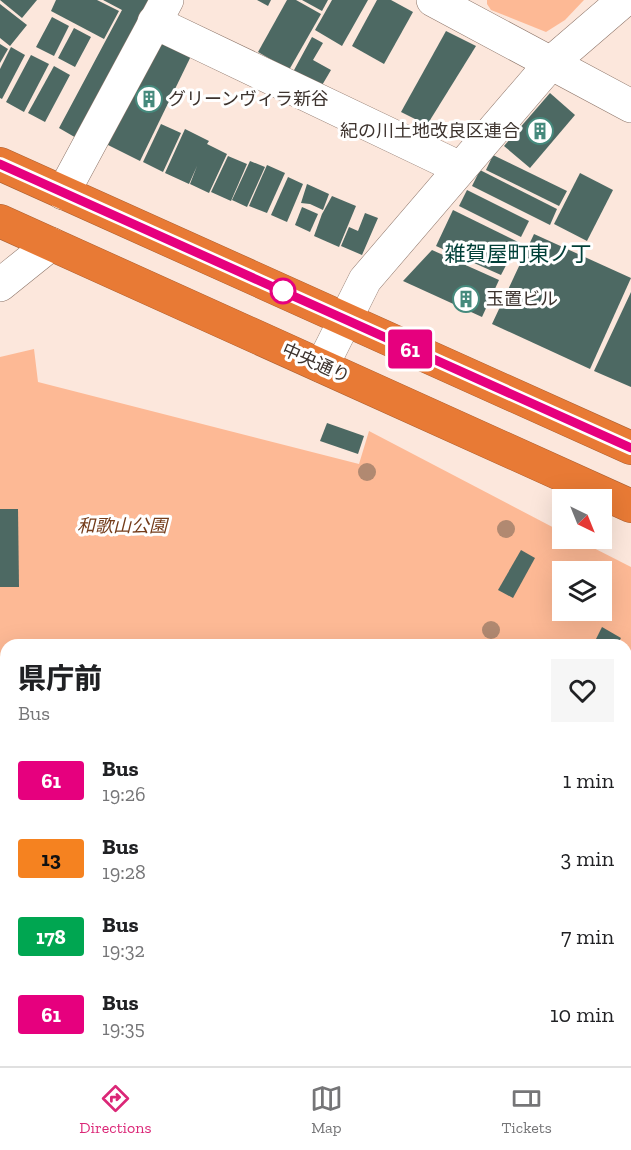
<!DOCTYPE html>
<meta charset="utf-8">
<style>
:root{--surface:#fff;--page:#f6f6f6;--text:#202124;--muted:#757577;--line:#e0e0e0;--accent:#db2777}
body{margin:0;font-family:"Zilla Slab","Noto Sans JP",serif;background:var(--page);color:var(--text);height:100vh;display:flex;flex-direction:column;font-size:22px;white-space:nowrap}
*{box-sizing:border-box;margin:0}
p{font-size:20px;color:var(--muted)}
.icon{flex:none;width:33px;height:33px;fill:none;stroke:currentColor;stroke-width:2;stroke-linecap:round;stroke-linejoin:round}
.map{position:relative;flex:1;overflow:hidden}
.sheet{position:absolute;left:0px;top:639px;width:632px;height:428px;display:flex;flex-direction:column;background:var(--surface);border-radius:18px 18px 0 0;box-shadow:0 6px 24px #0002}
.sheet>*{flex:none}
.badge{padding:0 12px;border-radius:4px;font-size:21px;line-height:39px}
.needle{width:39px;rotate:137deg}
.fabs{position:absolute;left:552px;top:489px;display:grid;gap:12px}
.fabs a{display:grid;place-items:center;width:60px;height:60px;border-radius:0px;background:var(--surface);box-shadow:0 6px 24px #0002;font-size:30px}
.map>.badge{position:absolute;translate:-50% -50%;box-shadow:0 0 0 3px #fff}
.round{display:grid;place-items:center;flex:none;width:63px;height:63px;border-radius:0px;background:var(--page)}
.headline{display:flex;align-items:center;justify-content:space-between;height:102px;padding:0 18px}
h1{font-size:28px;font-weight:800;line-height:45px}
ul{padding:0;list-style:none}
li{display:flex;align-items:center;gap:18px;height:78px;padding:0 18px}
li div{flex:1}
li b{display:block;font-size:22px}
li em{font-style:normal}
li .badge{min-width:66px;font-weight:700;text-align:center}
.dock{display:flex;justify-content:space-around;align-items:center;height:84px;border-top:2px solid var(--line);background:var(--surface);font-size:16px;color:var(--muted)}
.dock a{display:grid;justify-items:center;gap:3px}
.dock .current{color:var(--accent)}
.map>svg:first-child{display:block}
</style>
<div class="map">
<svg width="631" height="1066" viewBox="0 0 631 1066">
<rect width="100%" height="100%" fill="#fce7dc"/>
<!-- green -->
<g fill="#fdb995" fill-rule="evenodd">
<polygon points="487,0 584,0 565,20 546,32 491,10 487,4"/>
<path d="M34 349 38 382 359 464 369 431 562 532V538L576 539 631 567V1066H0V357ZM562 572H602V610H562ZM6 645H626V1060H6Z"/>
</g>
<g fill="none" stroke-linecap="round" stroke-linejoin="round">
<!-- stream -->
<polyline stroke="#c1815e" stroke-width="9" points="561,1066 565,1060"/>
</g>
<!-- building -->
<g fill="#4d6963">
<polygon points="0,0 37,0 22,18"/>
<polygon points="56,0 97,0 119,11 104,39 51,11"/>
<polygon points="103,0 152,0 78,139 59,128 122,10"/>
<polygon points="257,0 271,0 268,6"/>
<polygon points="287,0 296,0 321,14 289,70 258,52"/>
<polygon points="302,0 328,0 322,11"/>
<polygon points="332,0 368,0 342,46 315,30"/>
<polygon points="377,0 391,0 413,12 384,64 352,46"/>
<polygon points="0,4 27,25 10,46 0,38"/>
<polygon points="52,17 69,26 54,56 36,47"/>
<polygon points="74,28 91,37 75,67 58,58"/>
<polygon points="446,31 476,46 427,125 401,112"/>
<polygon points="158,37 192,54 140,161 106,144"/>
<polygon points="312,37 323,43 313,60 331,70 321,87 293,72"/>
<polygon points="0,44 8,49 0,63"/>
<polygon points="11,47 25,55 2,99 0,98 0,69"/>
<polygon points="31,55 49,64 24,112 6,102"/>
<polygon points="54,66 70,75 45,122 28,113"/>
<polygon points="550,93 575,115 530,168 504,146"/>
<polygon points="161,124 181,133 163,172 143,162"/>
<polygon points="185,129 209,141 207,144 227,154 209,193 190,184 197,166 189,184 165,173"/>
<polygon points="493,155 567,191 559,206 486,170"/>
<polygon points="228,156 247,164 231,201 211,192"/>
<polygon points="250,161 265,167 247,207 232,200"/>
<polygon points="267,165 285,173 267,213 249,206"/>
<polygon points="480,170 557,209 550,225 472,186"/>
<polygon points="580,173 613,190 587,241 554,224"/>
<polygon points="288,177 303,184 287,222 271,215"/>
<polygon points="307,184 329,194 323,210 310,204 301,203"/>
<polygon points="467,190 529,221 521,237 459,206"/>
<polygon points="332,196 356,206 339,247 314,236 322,214"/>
<polygon points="302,207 318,214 310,232 295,225"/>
<polygon points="453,210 518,242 501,275 436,246"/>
<polygon points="365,213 378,218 362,255 341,246 349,227 358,231"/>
<polygon points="534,234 631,278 590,369 492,324"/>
<polygon points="432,250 499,280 482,317 403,281"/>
<polygon points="631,292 631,387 594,371"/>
<polygon points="327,423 364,436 358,454 320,441"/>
<polygon points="0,509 18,509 19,587 0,587"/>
<polygon points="521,550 535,558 513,598 498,590"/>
<polygon points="602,627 621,638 617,645 593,645"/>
<polygon points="0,1017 6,1020 6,1043 4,1047 0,1045"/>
<polygon points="41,1060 68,1060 65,1066 39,1066"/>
<polygon points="191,1060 218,1060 216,1066 189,1066"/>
</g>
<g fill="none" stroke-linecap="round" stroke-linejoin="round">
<defs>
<g id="minor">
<polyline points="433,0 631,106"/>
<polyline points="154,22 460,168"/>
<polyline points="63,193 167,0"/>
<polyline points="0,285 51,244"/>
<polyline points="322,366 365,280 552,62 624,0"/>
</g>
<g id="highway">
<polyline points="0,164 631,448"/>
<polyline points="0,221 631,506"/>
</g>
</defs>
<!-- minor casing -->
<use href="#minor" stroke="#8d7569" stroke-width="34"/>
<!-- highway casing -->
<use href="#highway" stroke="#ac6133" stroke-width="34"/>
<!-- minor -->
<use href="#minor" stroke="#fff" stroke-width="33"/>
<!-- highway -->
<use href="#highway" stroke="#e87a35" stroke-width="33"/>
</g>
<!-- trees -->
<g fill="#b18971">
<circle cx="367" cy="472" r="9"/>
<circle cx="506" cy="529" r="9"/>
<circle cx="491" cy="630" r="9"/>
</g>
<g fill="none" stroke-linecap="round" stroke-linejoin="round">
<defs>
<polyline id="line" points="0,164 631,448"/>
</defs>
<!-- line casing -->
<use href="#line" stroke="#fff" stroke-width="14"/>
<!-- line -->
<use href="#line" stroke="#e6007e" stroke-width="9"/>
</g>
<!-- icons -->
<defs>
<symbol id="building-ring" viewBox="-11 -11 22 22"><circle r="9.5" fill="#fff" stroke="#468a7d" stroke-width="1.5"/><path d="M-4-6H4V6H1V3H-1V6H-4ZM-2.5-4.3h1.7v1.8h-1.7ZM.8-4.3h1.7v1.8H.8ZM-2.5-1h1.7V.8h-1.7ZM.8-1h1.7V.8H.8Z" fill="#468a7d"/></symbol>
</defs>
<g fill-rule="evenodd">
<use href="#building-ring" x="134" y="84" width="30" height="30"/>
<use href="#building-ring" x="525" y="116" width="30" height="30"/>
<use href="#building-ring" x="451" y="284" width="30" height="30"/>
</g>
<!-- markers -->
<circle fill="#fff" stroke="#e6007e" stroke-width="3" cx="283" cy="291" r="12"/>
<g text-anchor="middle" stroke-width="6" stroke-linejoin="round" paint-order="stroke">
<!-- poi labels -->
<g font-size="18" fill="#3d332e" stroke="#fff" text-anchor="start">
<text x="168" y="105">グリーンヴィラ新谷</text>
<text x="520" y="137" text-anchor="end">紀の川土地改良区連合</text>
<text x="486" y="305">玉置ビル</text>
</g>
<!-- street labels -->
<g font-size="18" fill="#3d332e" stroke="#fff">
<text transform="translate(316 363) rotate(24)" y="6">中央通り</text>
</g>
<!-- park labels -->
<g font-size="18" font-style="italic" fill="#743c1a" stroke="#fff">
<text x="122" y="532">和歌山公園</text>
</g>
<!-- quarter labels -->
<g font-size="21" fill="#003f37" stroke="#fff">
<text x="518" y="261">雑賀屋町東ノ丁</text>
</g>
</g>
</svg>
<div class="fabs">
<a><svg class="needle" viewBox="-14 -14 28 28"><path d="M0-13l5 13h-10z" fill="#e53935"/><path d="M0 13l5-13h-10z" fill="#757577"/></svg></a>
<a><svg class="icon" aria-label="layers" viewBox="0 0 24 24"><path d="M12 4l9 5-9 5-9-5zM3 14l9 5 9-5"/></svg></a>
</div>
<b class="badge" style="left:410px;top:349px;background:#e6007e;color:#fff">61</b>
<section class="sheet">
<div class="headline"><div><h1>県庁前</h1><p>Bus</p></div><a class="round"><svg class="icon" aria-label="heart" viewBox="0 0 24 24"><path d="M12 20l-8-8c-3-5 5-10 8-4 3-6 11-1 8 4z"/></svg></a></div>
<ul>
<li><span class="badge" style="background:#e6007e;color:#fff">61</span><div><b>Bus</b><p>19:26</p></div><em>1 min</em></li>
<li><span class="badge" style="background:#f58220;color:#111">13</span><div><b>Bus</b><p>19:28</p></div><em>3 min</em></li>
<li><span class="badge" style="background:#00a651;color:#fff">178</span><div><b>Bus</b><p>19:32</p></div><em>7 min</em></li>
<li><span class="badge" style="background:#e6007e;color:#fff">61</span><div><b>Bus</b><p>19:35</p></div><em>10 min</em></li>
</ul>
</section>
</div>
<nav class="dock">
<a class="current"><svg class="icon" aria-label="directions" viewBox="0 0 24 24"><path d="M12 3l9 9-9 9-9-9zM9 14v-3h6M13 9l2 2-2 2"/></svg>Directions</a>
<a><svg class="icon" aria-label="map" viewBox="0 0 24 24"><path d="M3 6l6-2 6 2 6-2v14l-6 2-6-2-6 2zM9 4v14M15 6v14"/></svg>Map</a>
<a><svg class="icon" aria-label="tickets" viewBox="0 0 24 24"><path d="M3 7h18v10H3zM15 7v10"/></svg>Tickets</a>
</nav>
